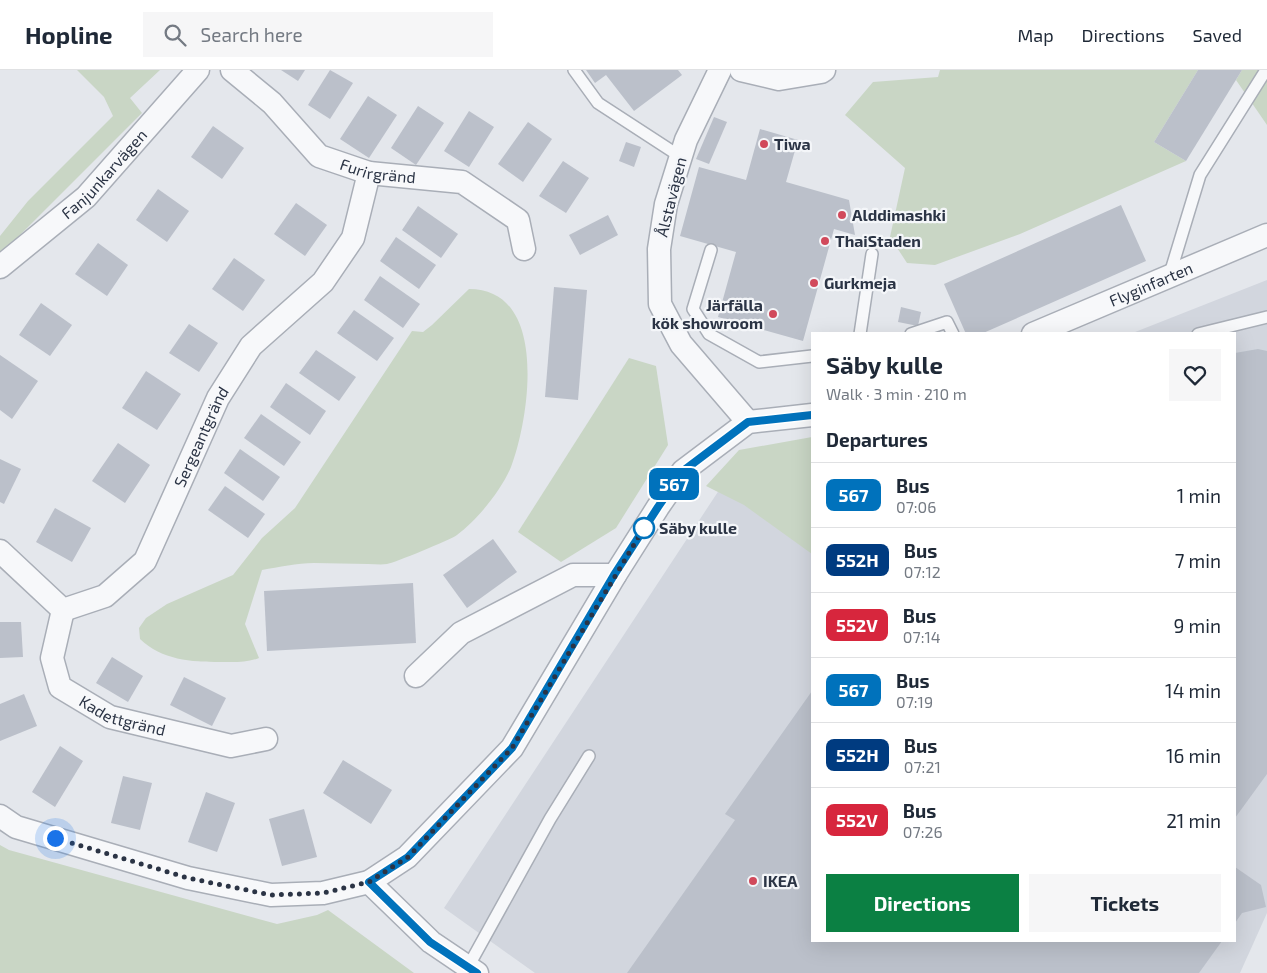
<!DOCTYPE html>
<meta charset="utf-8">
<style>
:root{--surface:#fff;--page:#f6f6f7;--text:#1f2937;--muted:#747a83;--line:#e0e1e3;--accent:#0b8043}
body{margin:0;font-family:"Exo 2",sans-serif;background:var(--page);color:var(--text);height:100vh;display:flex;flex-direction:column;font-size:19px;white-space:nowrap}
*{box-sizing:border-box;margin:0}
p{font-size:16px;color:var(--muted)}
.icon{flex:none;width:28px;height:28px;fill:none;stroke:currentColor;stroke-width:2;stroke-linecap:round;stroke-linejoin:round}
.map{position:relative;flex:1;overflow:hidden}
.panel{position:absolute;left:811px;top:262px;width:425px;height:610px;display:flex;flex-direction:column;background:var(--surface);border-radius:0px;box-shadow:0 5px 20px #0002}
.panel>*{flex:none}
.badge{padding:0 10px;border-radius:8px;font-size:18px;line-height:32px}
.you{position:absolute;width:25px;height:25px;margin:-12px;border:4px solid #fff;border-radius:50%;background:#1a73e8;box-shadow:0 0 0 8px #1a73e833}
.map>.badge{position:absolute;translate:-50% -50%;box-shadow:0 0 0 2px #fff}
h2{padding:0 15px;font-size:19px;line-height:45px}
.round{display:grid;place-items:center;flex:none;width:52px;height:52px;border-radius:0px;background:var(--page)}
.head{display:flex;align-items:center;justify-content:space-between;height:85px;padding:0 15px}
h1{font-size:24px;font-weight:700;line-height:38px}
.action{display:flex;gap:10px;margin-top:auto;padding:10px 15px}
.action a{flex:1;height:58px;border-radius:0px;background:var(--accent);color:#fff;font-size:20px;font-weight:700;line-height:58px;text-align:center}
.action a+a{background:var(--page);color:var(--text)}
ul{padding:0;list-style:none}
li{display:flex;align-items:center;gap:15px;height:65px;padding:0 15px;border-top:1px solid var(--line)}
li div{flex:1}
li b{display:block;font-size:19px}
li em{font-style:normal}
li .badge{min-width:55px;font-weight:700;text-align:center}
header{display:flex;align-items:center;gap:30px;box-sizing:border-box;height:70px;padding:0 25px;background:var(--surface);border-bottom:1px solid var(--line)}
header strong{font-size:24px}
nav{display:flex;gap:28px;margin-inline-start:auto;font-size:18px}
.search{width:350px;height:45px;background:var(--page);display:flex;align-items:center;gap:12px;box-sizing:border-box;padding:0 18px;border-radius:0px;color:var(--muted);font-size:19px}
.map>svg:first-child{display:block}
</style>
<header>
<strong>Hopline</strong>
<div class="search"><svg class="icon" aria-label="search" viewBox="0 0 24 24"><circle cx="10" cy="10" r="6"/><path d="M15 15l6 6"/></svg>Search here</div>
<nav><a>Map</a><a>Directions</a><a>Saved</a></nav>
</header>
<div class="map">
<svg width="1267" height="903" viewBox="0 0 1267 903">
<rect width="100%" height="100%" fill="#e4e7ec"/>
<!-- built -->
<polygon fill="#d2d6de" points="1267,210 1267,843 1240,903 535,903 444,838 731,402 812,379 812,871 1235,871 1235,264 1130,264"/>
<!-- green -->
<g fill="#c9d6c5">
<polygon points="77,0 160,0 130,28 142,43 0,185 0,166 28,131 113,46 104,27"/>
<polygon points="940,0 1198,0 1154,72 1186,91 1020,164 935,195 907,193 890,167 905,98 845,45 873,12 938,7"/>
<polygon points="1242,0 1267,0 1267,55 1236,10"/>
<path d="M469 219C550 219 529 350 511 397 501 421 477 450 457 465 450 470 394 493 387 494 381 495 374 494 368 494 350 494 332 493 314 493 297 493 279 497 262 500L245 554 259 588C246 593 234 592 220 592 191 592 162 590 140 569L139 558 146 548 167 534 233 505 262 468 295 438 412 261 423 262 432 255Z"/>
<polygon points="629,288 656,296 668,375 616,458 561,492 518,462"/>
<polygon points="812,367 812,484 744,435 706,416 739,380"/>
<polygon points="0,775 9,780 277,854 317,845 328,840 414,903 0,903"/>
</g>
<!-- building -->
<g fill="#bbc0ca">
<polygon points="281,0 305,0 298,11"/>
<polygon points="330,0 353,13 330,49 308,35"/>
<polygon points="586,0 678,0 682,5 634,41 606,5 595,13"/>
<polygon points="1198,0 1242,0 1186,91 1154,72"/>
<polygon points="368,26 397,45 369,88 340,69"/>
<polygon points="418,36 444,53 416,95 391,78"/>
<polygon points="469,41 494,57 469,97 444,81"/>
<polygon points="714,47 727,52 709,94 696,89"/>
<polygon points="528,52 552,69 523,112 498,94"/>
<polygon points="213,56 244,78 222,109 191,87"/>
<polygon points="760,59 798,70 786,112 849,130 855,165 834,159 803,271 718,247 736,182 680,166 699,97 746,110"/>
<polygon points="626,72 641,77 634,97 619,91"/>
<polygon points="563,91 589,108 566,143 539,126"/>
<polygon points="158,119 189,141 167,172 136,150"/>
<polygon points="296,133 327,155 305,186 274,164"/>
<polygon points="1121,135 1146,191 981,264 966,264 944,214"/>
<polygon points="418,136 458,164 441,188 402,160"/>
<polygon points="608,145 618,165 580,185 569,165"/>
<polygon points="396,167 436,195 419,219 380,191"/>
<polygon points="98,173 128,195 107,226 75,204"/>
<polygon points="234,188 265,210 243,241 212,219"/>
<polygon points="380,206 420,234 403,258 364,230"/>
<polygon points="554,217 587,220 578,330 545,327"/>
<polygon points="41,233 72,255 50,286 19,265"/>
<polygon points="901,237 921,242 918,256 898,252"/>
<polygon points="354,240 394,268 377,291 337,263"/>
<polygon points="189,254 218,273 199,302 169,283"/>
<polygon points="1258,279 1267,281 1267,704 1235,748 1235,283"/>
<polygon points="316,280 356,307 339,331 299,303"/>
<polygon points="0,285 38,311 12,349 0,340"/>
<polygon points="146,301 181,324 157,360 122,338"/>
<polygon points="286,313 326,341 310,365 270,337"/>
<polygon points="261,344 301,372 284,396 244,368"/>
<polygon points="118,373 150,395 125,433 92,411"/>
<polygon points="240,379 280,407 263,431 224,403"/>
<polygon points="0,389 21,399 4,434 0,432"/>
<polygon points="225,416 265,444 248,468 208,440"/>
<polygon points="55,438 91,458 72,492 36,472"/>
<polygon points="493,469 517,502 467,538 443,505"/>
<polygon points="413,513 416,573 267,581 264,521"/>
<polygon points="0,552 21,552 23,587 0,588"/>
<polygon points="112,587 143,606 128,632 96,613"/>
<polygon points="184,607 226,628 212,656 170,635"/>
<polygon points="812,621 812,871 1222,871 1199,903 627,903 735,750 725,744"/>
<polygon points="24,624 37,656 0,671 0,634"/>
<polygon points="60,676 83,691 55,737 32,722"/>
<polygon points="343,690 392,720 371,754 323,723"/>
<polygon points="123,706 152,713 140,760 111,753"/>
<polygon points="206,722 235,733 217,782 188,772"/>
<polygon points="304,739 317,787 282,796 269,749"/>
<polygon points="1235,797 1261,815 1266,837 1242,843 1235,853"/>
</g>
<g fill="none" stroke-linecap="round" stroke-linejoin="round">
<defs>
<g id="service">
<polyline points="574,0 598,33 681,87"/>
<polyline points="711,180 693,239 709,264 759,292 812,286"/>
<polyline points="1169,207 1200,105 1266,0"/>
<polyline points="860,264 872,184"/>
<polyline points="911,264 947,252 953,264"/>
<polyline points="1198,264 1267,247"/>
<polyline points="468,897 550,749 589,686"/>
</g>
<g id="minor">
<path id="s1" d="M232 0 272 33 319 86 369 103 462 112 518 150 524 179"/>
<polyline points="720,0 686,70 666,134 659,179 660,234 681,274 748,352"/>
<polyline points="741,0 779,9 821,2 824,0"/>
<path id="s2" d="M0 197 86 127 198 0"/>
<path id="s3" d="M1033 264 1267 165"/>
<path id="s4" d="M0 481 63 540 105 526 145 491 218 328 251 276 323 212 353 168 369 103"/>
<path id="s5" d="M63 540 52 588 60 617 110 647 231 676 266 669"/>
<polyline points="416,606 461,563 573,505 615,505"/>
<polyline points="0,746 16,757 188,808 271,825 323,823 369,812 407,787 512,678 615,505 658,437 683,401 748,352 812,345"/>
<polyline points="369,812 431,872 477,903"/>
</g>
</defs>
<!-- service casing -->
<use href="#service" stroke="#a9aeb7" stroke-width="14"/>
<!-- minor casing -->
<use href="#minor" stroke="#a9aeb7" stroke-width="25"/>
<!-- service -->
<use href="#service" stroke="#f7f8fa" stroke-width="11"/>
<!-- minor -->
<use href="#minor" stroke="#f7f8fa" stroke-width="22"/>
</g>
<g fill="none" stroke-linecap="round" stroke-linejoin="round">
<defs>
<polyline id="line" points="477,903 430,872 369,812 408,787 512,678 614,505 658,437 683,401 748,352 812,345"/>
</defs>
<!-- line casing -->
<use href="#line" stroke="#fff" stroke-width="11"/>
<!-- line -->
<use href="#line" stroke="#0072bc" stroke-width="8"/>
<!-- walk -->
<polyline stroke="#2b3445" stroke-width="5" stroke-dasharray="0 9" points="55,768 188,808 271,825 323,823 369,812 408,787 512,678 644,458"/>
</g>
<!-- markers -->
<g fill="#d1495b" stroke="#f4f6f9" stroke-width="2">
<circle cx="764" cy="74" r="5"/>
<circle cx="842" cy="145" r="5"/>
<circle cx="825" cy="171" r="5"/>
<circle cx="814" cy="213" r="5"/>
<circle cx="773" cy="244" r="5"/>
<circle cx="753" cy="811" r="5"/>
</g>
<circle fill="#fff" stroke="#0072bc" stroke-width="2.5" cx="644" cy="458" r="10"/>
<g text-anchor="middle" stroke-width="4.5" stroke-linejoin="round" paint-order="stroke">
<!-- poi labels -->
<g font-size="16" font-weight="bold" fill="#2b3445" stroke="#f4f6f9" text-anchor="start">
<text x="774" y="80">Tiwa</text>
<text x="852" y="151">Alddimashki</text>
<text x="835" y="177">ThaiStaden</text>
<text x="824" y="219">Gurkmeja</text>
<text x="763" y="241" text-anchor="end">Järfälla<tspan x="763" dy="18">kök showroom</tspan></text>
<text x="763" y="817">IKEA</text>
</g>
<!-- street labels -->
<g font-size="16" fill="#2b3445" stroke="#f4f6f9">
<text dy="6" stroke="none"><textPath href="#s1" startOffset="184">Furirgränd</textPath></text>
<text dy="6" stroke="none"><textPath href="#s2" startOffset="140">Fanjunkarvägen</textPath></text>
<text transform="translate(671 127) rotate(-76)" y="6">Ålstavägen</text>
<text dy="6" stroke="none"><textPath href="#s3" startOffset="128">Flyginfarten</textPath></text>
<text dy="6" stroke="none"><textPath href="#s4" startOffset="320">Sergeantgränd</textPath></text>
<text dy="6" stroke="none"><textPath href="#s5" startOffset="149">Kadettgränd</textPath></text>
</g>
<!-- stop labels -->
<g font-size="16" font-weight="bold" fill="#2b3445" stroke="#f4f6f9" text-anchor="start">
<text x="659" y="464">Säby kulle</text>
</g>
</g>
</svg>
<div class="you" style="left:55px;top:768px"></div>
<b class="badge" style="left:674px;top:414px;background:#0072bc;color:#fff">567</b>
<section class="panel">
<div class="head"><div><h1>Säby kulle</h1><p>Walk · 3 min · 210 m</p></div><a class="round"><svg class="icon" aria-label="heart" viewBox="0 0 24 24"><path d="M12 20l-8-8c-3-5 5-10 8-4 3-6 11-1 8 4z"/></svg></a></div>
<h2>Departures</h2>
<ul>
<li><span class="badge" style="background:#0072bc;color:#fff">567</span><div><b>Bus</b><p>07:06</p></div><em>1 min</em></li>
<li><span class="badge" style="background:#003b80;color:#fff">552H</span><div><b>Bus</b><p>07:12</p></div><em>7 min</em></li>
<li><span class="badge" style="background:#d7263d;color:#fff">552V</span><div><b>Bus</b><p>07:14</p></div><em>9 min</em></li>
<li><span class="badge" style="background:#0072bc;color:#fff">567</span><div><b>Bus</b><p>07:19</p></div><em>14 min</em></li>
<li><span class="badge" style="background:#003b80;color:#fff">552H</span><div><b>Bus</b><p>07:21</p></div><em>16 min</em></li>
<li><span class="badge" style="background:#d7263d;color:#fff">552V</span><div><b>Bus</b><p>07:26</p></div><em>21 min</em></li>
</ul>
<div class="action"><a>Directions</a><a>Tickets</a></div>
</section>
</div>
